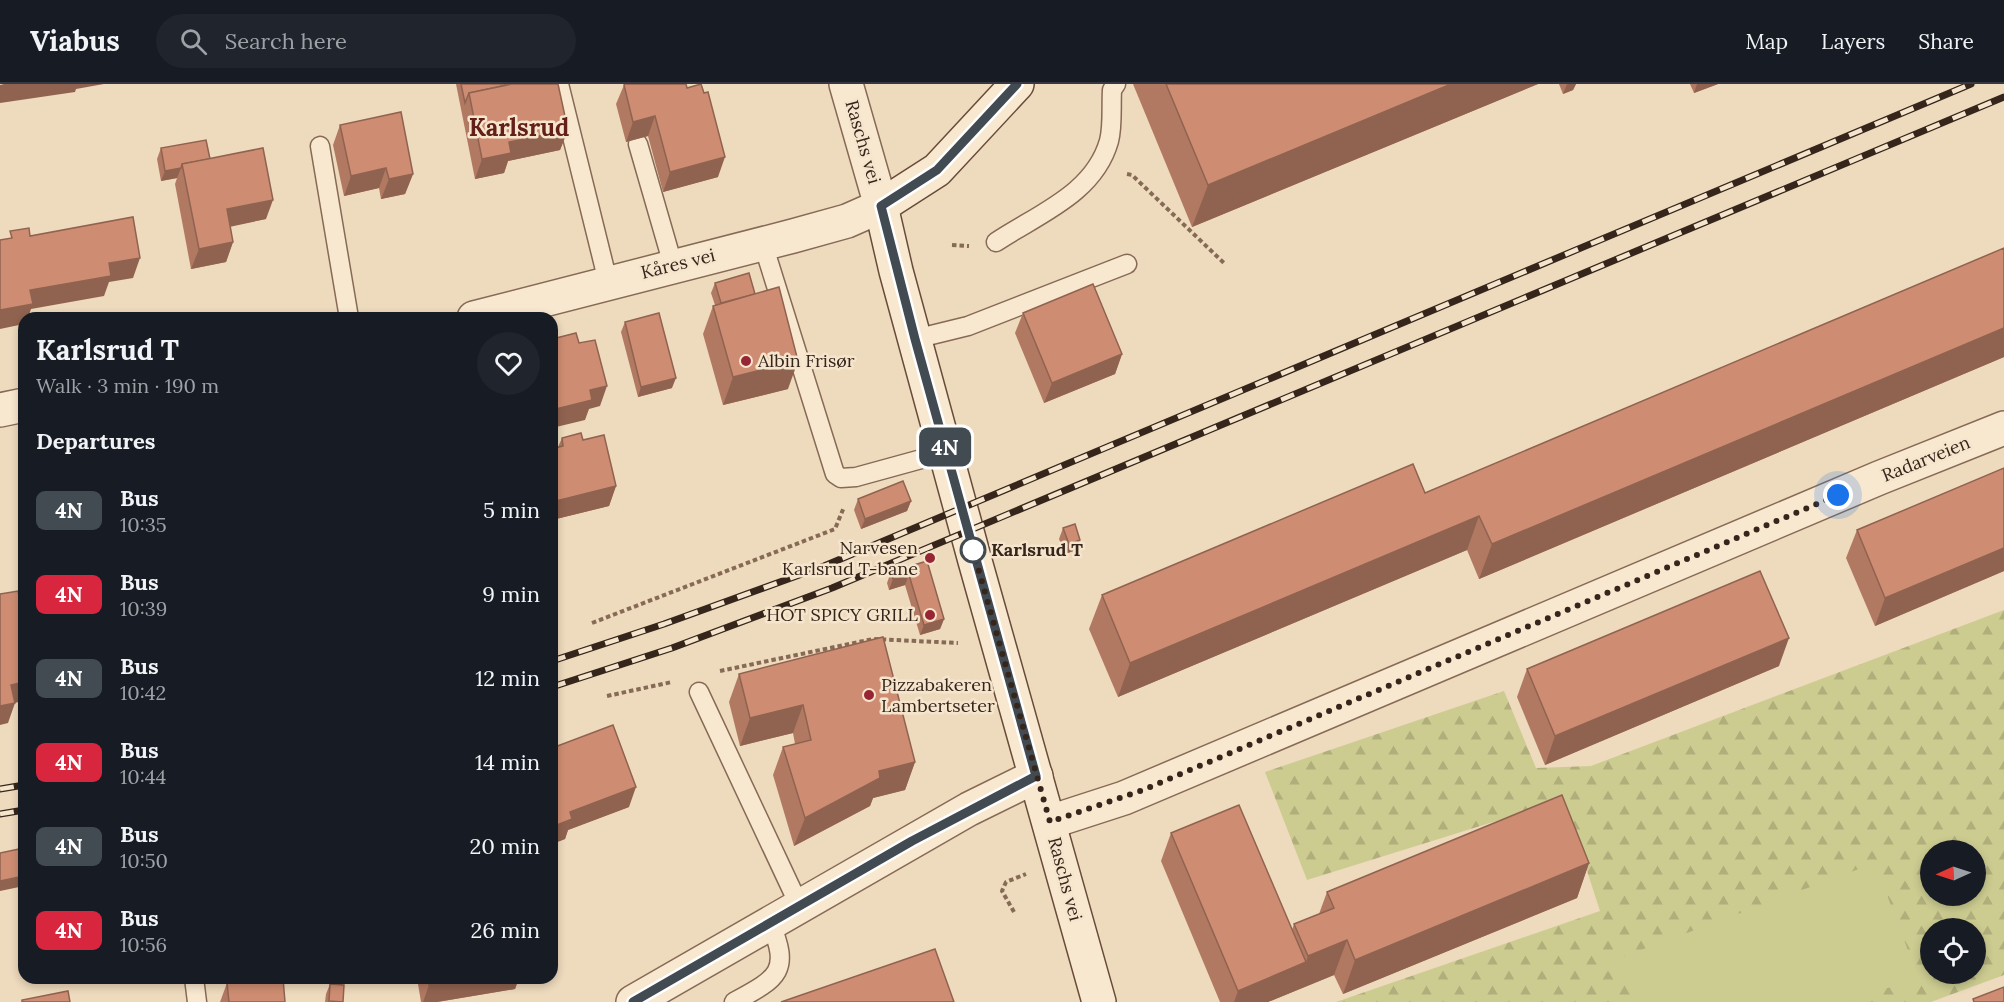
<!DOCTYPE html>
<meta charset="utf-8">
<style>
:root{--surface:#171b24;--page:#20242c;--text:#f1f3f6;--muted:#9ea1a6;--line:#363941}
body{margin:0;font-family:Lora,serif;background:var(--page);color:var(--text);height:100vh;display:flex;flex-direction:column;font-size:22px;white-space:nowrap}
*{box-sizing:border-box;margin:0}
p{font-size:20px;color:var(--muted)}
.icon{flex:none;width:33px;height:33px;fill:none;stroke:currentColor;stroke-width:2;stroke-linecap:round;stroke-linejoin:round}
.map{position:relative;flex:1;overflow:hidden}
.side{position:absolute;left:18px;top:228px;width:540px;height:672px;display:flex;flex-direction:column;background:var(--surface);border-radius:18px;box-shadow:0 3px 9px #0003}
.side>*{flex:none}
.badge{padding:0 12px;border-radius:9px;font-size:21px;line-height:39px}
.needle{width:39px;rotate:267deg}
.fabs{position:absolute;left:1920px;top:756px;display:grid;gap:12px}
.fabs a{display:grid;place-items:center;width:66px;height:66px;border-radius:50%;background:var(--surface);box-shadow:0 3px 9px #0003;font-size:30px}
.you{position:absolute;width:30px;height:30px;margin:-15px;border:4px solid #fff;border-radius:50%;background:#1a73e8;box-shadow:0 0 0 9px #1a73e833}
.map>.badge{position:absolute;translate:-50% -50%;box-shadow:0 0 0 3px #fff}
h2{padding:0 18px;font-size:22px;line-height:54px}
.round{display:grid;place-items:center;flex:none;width:63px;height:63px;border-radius:32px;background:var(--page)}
.headline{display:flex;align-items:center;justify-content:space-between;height:102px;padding:0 18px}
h1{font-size:28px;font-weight:700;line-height:45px}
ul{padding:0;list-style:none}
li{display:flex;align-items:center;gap:18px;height:84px;padding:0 18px}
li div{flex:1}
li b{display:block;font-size:22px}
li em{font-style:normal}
li .badge{min-width:66px;font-weight:700;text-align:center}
header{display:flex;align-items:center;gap:36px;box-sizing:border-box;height:84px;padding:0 30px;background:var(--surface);border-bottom:2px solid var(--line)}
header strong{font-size:28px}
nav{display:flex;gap:33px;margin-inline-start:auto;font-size:21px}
.search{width:420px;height:54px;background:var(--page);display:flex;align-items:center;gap:15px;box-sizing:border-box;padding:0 21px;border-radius:33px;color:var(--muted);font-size:22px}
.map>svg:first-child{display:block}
</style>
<header>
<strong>Viabus</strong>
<div class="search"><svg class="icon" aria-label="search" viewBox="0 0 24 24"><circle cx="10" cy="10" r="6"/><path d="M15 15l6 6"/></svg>Search here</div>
<nav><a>Map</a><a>Layers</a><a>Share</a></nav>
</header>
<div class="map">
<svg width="2004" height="918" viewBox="0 0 2004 918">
<defs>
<pattern id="forest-firs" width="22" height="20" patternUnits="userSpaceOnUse" patternTransform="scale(1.5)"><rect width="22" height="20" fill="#cccc91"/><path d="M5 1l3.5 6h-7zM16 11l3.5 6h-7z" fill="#b0af7c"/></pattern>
</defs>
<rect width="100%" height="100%" fill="#eedabd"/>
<!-- forest -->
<path fill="url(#forest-firs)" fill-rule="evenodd" d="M2004 526V891L1931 918H1336L1600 827 1564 716 1307 796 1265 688 1504 607 1536 684 1591 682ZM1930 766H1976V812H1930ZM1930 844H1976V890H1930Z"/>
<!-- park -->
<polygon fill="#cccc91" points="1875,779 1918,893 1849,918 1633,918 1617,875"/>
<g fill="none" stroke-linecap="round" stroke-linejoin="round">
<defs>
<g id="lane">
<polyline points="559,0 608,198"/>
<polyline points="638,60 673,181"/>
<polyline points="320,62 349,234"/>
<path d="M996 158C1038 130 1094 110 1109 57 1113 42 1111 22 1112 6L1116 0"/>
<polyline points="763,160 835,390 841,394 856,393 947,368"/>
<polyline points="915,255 968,242 1127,180"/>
<polyline points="699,608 799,821"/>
<polyline points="194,894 197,918"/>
<path d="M734 918C778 894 791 888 770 838"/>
</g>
<g id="street">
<polyline points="474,234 793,152 847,137 881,122 846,0"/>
<polyline points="0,326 24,321"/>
<polyline points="1050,738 1124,714 1879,394 2004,344"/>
<polyline points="633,918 969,725 1036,692"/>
</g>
<polyline id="secondary" points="1017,0 937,86 881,122 896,187 975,477 1099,918"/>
</defs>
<!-- lane casing -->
<use href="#lane" stroke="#866a56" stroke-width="21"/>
<!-- street casing -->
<use href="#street" stroke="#866a56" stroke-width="36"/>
<!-- secondary casing -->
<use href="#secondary" stroke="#684b39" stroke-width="36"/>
<!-- path -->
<g stroke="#866a56" stroke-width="4" stroke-dasharray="4.5 3" stroke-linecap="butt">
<polyline points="1127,90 1132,91 1225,180"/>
<polyline points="952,161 969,162"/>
<polyline points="592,539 835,445 844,423"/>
<polyline points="720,587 873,555 958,559"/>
<polyline points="607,612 672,598"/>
<polyline points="1014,828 1002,807 1006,798 1026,790"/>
</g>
<!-- lane -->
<use href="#lane" stroke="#f9e8d0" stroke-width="18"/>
<!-- street -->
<use href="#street" stroke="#f9e8d0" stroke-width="33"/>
<!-- secondary -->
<use href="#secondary" stroke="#f9e8d0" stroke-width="33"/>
<defs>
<g id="rail">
<polyline points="552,577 664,540 824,482 1971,0"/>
<polyline points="552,603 672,564 832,504 2004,13"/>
<polyline points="0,705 24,701"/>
<polyline points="0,730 24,726"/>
</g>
</defs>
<!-- rail casing -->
<use href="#rail" stroke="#35251b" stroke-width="7"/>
<!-- rail -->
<use href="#rail" stroke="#f6e5cd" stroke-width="4.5" stroke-dasharray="14" stroke-linecap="butt"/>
</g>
<!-- wall -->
<g fill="#b17962">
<polygon points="456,0 507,0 568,46 560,66 508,77 504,89 475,95"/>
<polygon points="1133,0 1538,0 1192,143"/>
<polygon points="1559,0 1576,0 1573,6 1563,10"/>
<polygon points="1690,0 1718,0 1694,9"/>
<polygon points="624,1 718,93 663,108 648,52 626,58 616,20"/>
<polygon points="340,41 413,90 405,110 381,115 379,104 344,112 333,61"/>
<polygon points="161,64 210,75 266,135 230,142 233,158 226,178 191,185 175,100 177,94 161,97 157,75"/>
<polygon points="2004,164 2004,273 1479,495 1467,466 1118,613 1089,545 1102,511 1425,409"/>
<polygon points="715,199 755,210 788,305 723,321 703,250 713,222 715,221 711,209"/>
<polygon points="1023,229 1122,270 1115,290 1044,319 1015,249"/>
<polygon points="625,238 672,304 638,313 621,248"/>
<polygon points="562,354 583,356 616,402 609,422 552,436 552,365 558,363"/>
<polygon points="2004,384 2004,487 1875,542 1846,474 1857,446"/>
<polygon points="858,415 911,417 907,427 861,445 854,426"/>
<polygon points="1063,444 1080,456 1076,466 1065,470 1059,455"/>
<polygon points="927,477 944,535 940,545 920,551 905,501 889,506 887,499 891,488"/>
<polygon points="1779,582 1545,681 1517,613 1527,585"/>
<polygon points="739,590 915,678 905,706 873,714 870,722 794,762 773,691 783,663 795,660 793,649 740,662 729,618"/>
<polygon points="552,664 629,723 568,746 565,755 552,760"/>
<polygon points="1171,749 1292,846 1294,840 1319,830 1327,808 1589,779 1577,814 1343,910 1334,891 1268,918 1220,918 1161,777"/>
<polygon points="417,894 519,894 515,905 437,918 421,918"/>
<polygon points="227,899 285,918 220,918"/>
<polygon points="330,900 343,918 325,918 326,910"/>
</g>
<!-- shaded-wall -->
<g fill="#906350">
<polygon points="4,0 104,0 76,5 75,8 0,19 0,1"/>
<polygon points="1451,0 1538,0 1192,143 1208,101"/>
<polygon points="1567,0 1576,0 1573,6 1563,10"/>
<polygon points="1697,0 1718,0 1694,9"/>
<polygon points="655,32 648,52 626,58 633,38"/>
<polygon points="568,46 560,66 508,77 504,89 475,95 482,75 509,58"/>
<polygon points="725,73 718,93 663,108 670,88"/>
<polygon points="181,84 177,94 161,97 165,87"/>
<polygon points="386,84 379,104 344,112 351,92"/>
<polygon points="413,90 405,110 381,115 389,95"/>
<polygon points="273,116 266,135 220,145 227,125"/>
<polygon points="233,158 226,178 191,185 199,165"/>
<polygon points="140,174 133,194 109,198 104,212 31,225 28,234 24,234 24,240 0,245 0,226 30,206 109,179"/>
<polygon points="2004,244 2004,273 1479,495 1492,460"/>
<polygon points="1122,270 1115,290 1044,319 1052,299"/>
<polygon points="798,277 788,305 723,321 733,293"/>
<polygon points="676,294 672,304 638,313 641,303"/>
<polygon points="607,302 600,322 589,325 585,336 552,344 552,326 590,306"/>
<polygon points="616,402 609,422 552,436 552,428 556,417"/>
<polygon points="911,417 907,427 861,445 865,435"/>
<polygon points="1479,432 1467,466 1118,613 1130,579"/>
<polygon points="1080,456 1076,466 1065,470 1069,460"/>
<polygon points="2004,464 2004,487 1875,542 1885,514"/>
<polygon points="909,491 905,501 889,506 893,495"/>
<polygon points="944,535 940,545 920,551 924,541"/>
<polygon points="1789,554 1779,582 1545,681 1555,652"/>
<polygon points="24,598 24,617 4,621 11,601"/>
<polygon points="15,619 8,639 0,641 0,622"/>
<polygon points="803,621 793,649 740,662 750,634"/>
<polygon points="915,678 905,706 873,714 870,722 794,762 805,734 879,687"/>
<polygon points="636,703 629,723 568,746 565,755 552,760 552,743 570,728"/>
<polygon points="1589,779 1577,814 1343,910 1355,876"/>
<polygon points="24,792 24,802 0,807 0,797"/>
<polygon points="1347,856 1334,891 1268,918 1234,918 1238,907 1306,878 1308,872"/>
<polygon points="469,894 519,894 515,905 437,918 423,918 429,901"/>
</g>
<!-- building -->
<g fill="#ce8d72" stroke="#906350" stroke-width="1.5">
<polygon points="461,0 507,0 507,1 469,9 465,19"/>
<polygon points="512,0 558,0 568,46 509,58 511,69 482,75 469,9"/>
<polygon points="625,0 686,0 687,4 701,0 704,9 708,8 725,73 670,88 655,32 633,38 624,1"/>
<polygon points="1166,0 1451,0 1208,101"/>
<polygon points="401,28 413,90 389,95 386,84 351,92 340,41"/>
<polygon points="206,56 210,75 182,80 181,84 165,87 161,64"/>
<polygon points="263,64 273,116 227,125 233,158 199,165 182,80"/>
<polygon points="133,133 140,174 109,179 111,192 30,206 33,220 0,226 0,156 12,154 10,147 29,144 30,152"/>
<polygon points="2004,164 2004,244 1492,460 1479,432 1130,579 1102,511 1413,380 1425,409"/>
<polygon points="749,189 755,210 721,219 715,199"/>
<polygon points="1093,200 1122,270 1052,299 1023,229"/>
<polygon points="779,203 798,277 733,293 713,222"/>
<polygon points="659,229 676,294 641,303 625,238"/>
<polygon points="576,249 579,259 595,256 607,302 590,306 592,316 552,326 552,255"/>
<polygon points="581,349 583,356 604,351 616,402 556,417 552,400 552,365 563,362 562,354"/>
<polygon points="2004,384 2004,464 1885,514 1857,446"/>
<polygon points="903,397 911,417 865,435 858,415"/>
<polygon points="1075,440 1080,456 1069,460 1063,444"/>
<polygon points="927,477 944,535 924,541 909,491 893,495 891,488"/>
<polygon points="1760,487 1789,554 1555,652 1527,585"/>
<polygon points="18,507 24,536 24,598 11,601 15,619 0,622 0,510"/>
<polygon points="883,553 915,678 879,687 880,694 805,734 783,663 811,656 803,621 750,634 739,590"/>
<polygon points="613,641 636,703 570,728 572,735 552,743 552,700 556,699 552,687 552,664"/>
<polygon points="1562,711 1589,779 1355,876 1347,856 1308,872 1294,840 1334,824 1327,808"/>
<polygon points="1239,721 1306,878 1238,907 1171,749"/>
<polygon points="24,764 24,792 0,797 0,769"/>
<polygon points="935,865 954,918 781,918"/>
<polygon points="283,894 285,918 229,918 227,899"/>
<polygon points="428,894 469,894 429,901"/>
<polygon points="330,900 344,901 343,918 329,917"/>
<polygon points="2004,903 2004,918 1974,918 1973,915"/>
<polygon points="68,907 70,918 22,918 22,916"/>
</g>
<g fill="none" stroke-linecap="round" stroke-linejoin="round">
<defs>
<polyline id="line" points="633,918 912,757 1036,692 915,255 881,122 937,86 1017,0"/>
</defs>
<!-- line casing -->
<use href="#line" stroke="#fff" stroke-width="14"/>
<!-- line -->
<use href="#line" stroke="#424a52" stroke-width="9"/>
<!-- walk -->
<polyline stroke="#35251b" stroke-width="6" stroke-dasharray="0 10.8" points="973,466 1050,738 1143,706 1838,411"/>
</g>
<!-- markers -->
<g fill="#972533" stroke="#f6e5cd" stroke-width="2">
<circle cx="746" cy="277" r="6"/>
<circle cx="930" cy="474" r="6"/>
<circle cx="930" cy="531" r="6"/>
<circle cx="869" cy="611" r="6"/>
</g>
<circle fill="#fff" stroke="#424a52" stroke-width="3" cx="973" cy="466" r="12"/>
<g text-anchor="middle" stroke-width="5" stroke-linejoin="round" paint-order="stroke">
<!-- street labels -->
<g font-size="18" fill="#35251b" stroke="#f6e5cd">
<text transform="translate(863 58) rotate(74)" y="6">Raschs vei</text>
<text transform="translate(678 180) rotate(-14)" y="6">Kåres vei</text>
<text transform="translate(1926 375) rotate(-22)" y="6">Radarveien</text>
<text transform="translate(1065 795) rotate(75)" y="6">Raschs vei</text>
</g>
<!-- poi labels -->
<g font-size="18" fill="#35251b" stroke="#f6e5cd" text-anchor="start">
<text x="758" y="283">Albin Frisør</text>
<text x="918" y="470" text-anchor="end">Narvesen<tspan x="918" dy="21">Karlsrud T-bane</tspan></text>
<text x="918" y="537" text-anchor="end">HOT SPICY GRILL</text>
<text x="881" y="607">Pizzabakeren<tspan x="881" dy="21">Lambertseter</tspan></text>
</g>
<!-- stop labels -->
<g font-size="18" font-weight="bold" fill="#35251b" stroke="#f6e5cd" text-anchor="start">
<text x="991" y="472">Karlsrud T</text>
</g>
<!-- district labels -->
<g font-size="24" font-weight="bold" fill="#63201a" stroke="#f6e5cd">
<text x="519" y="52">Karlsrud</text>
</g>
</g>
</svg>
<div class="fabs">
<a><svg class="needle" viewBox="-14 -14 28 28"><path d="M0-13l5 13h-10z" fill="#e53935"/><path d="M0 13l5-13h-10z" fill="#9ea1a6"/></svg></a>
<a><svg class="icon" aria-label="locate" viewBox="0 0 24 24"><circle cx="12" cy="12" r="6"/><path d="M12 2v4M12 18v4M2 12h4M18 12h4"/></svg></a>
</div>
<div class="you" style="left:1838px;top:411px"></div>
<b class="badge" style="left:945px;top:363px;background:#424a52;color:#fff">4N</b>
<section class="side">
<div class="headline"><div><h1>Karlsrud T</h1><p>Walk · 3 min · 190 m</p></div><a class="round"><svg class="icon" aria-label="heart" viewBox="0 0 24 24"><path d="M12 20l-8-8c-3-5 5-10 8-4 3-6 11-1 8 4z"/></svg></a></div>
<h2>Departures</h2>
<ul>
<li><span class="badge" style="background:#424a52;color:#fff">4N</span><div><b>Bus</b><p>10:35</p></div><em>5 min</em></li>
<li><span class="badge" style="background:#d7263d;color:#fff">4N</span><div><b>Bus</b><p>10:39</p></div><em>9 min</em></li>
<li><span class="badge" style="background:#424a52;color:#fff">4N</span><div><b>Bus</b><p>10:42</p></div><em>12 min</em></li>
<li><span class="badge" style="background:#d7263d;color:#fff">4N</span><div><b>Bus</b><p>10:44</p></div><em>14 min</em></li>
<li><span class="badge" style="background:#424a52;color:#fff">4N</span><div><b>Bus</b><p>10:50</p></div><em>20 min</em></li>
<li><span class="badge" style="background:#d7263d;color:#fff">4N</span><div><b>Bus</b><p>10:56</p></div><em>26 min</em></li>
</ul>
</section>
</div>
